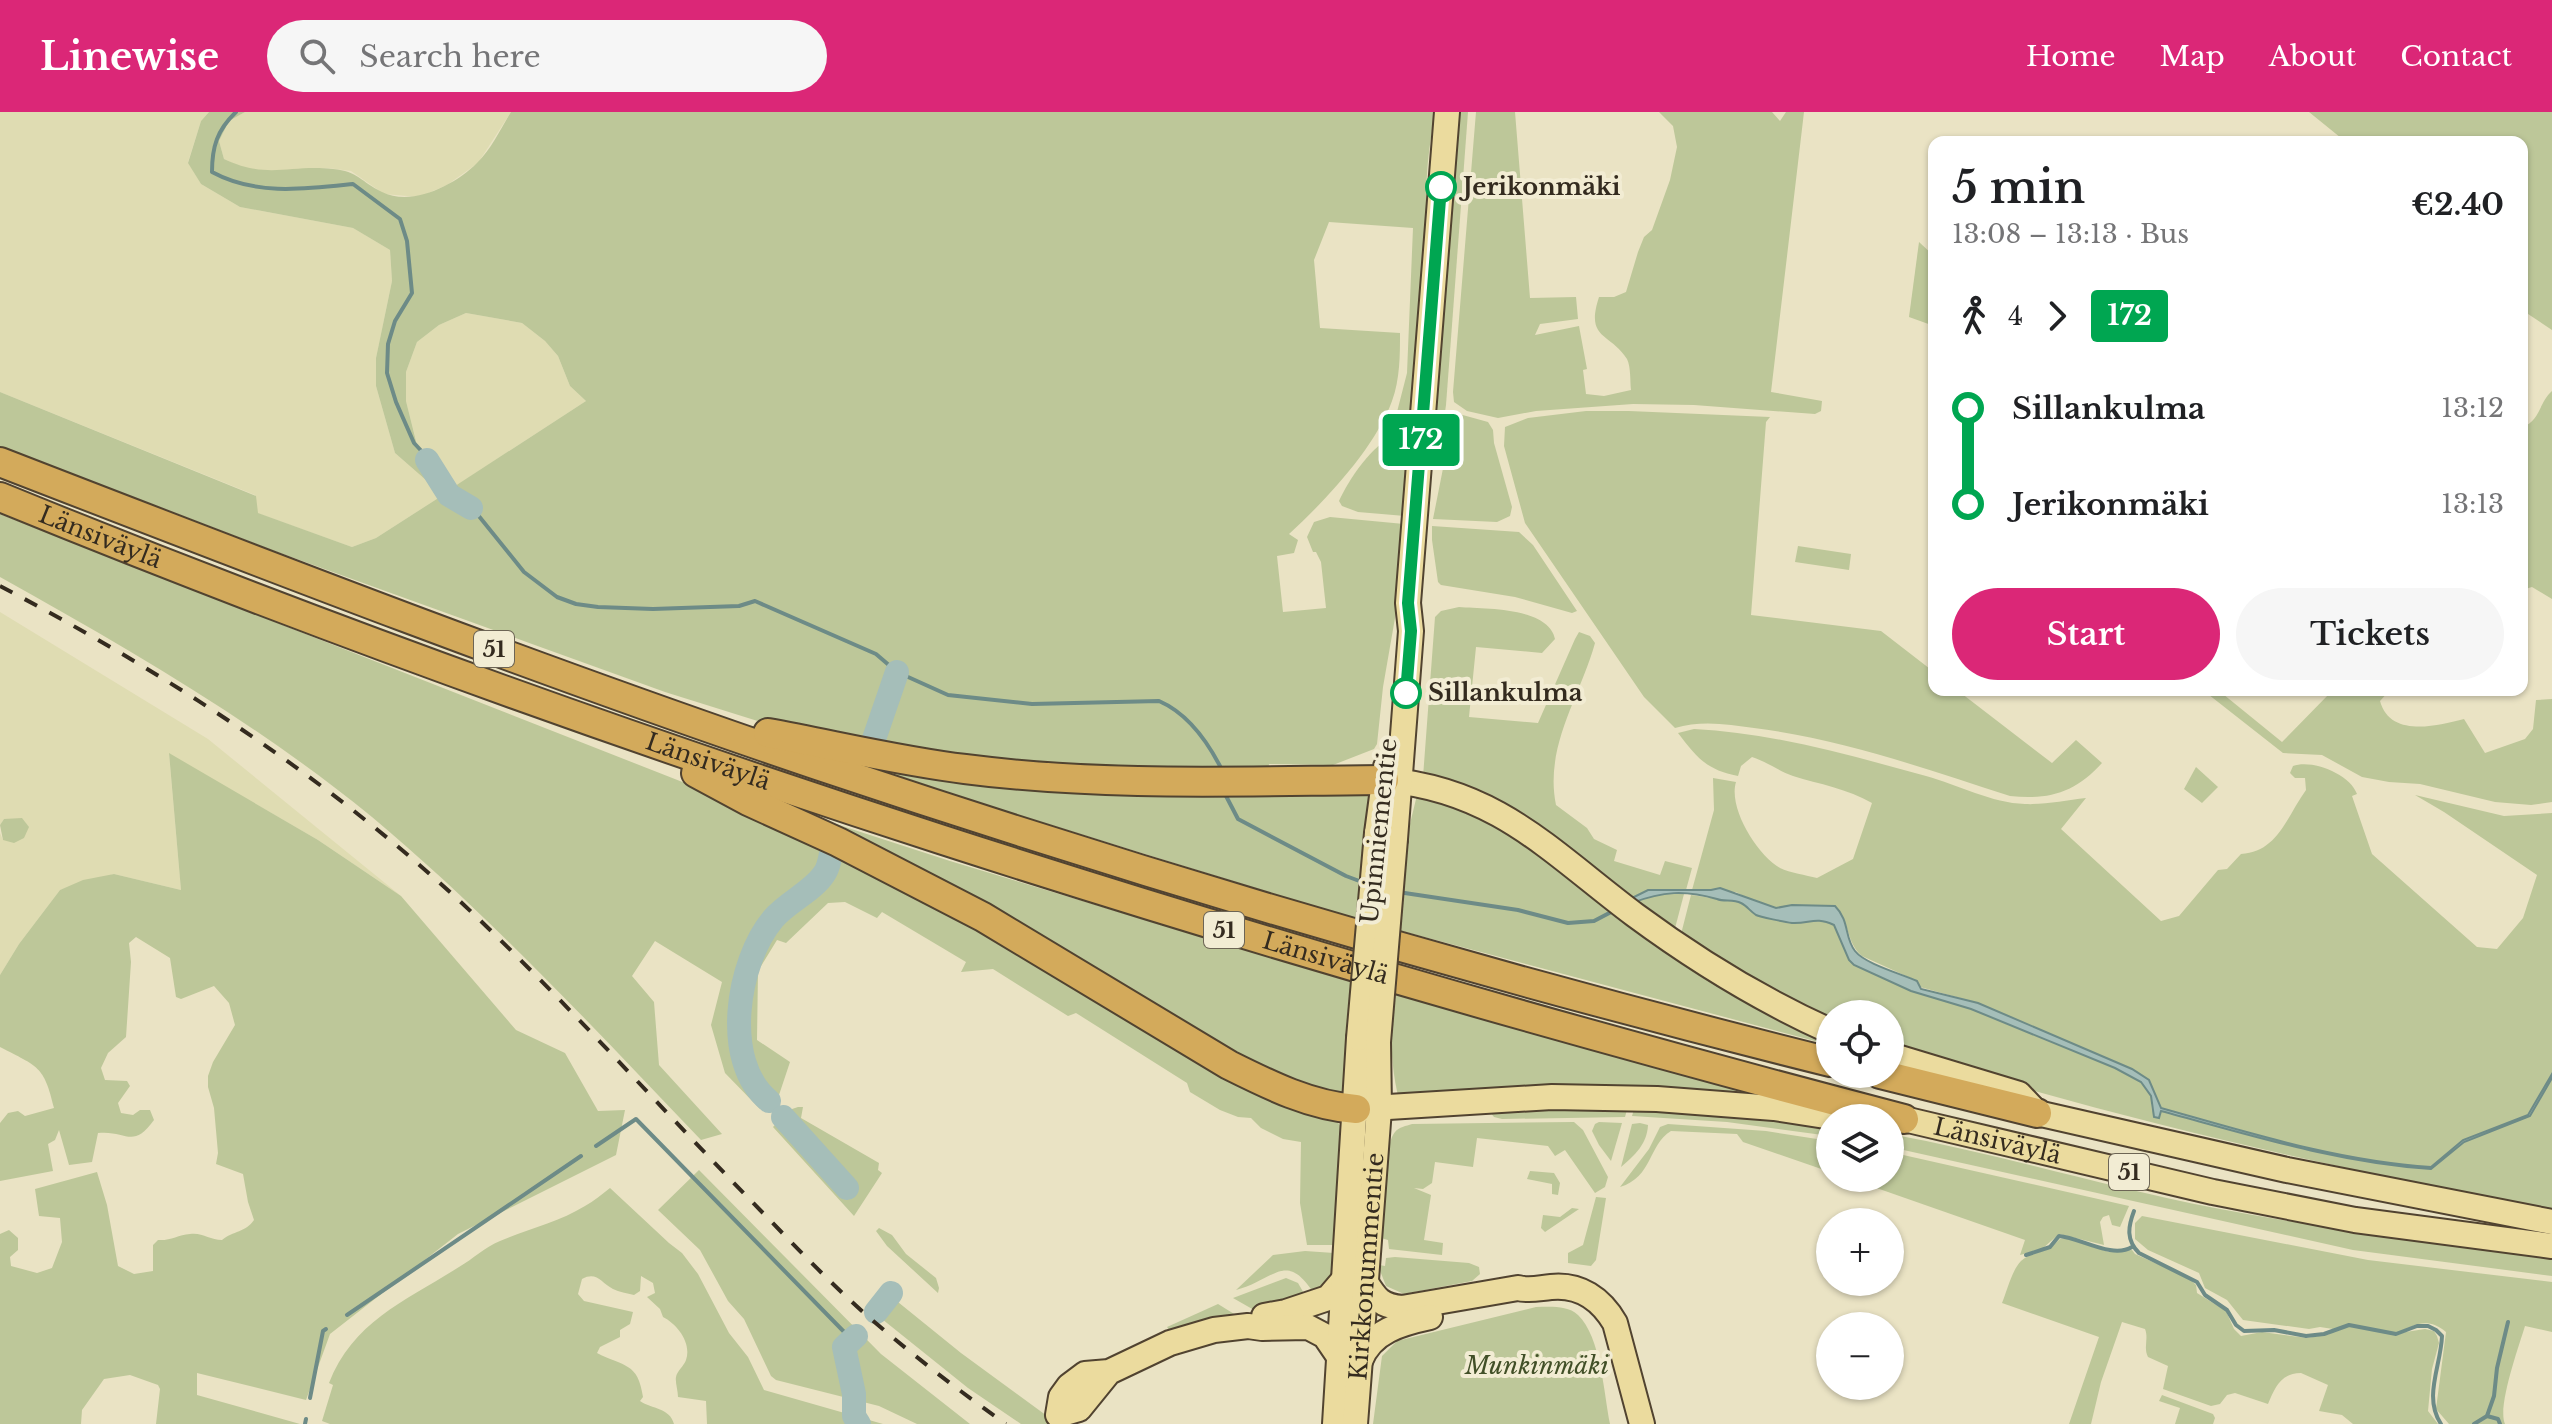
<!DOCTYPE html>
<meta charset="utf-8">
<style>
:root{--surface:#fff;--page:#f6f6f6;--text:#202124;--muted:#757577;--accent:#db2777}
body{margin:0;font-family:"Libre Baskerville",serif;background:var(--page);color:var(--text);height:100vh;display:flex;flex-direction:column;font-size:30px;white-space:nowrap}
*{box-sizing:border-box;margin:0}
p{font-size:26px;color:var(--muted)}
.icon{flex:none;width:44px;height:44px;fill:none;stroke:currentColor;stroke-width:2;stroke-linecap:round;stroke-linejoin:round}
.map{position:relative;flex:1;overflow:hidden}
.drawer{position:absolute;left:1928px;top:24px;width:600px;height:560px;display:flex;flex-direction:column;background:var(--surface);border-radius:16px;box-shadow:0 2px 6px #0004}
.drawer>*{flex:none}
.badge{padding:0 16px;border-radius:6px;font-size:28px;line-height:52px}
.fabs{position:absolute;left:1816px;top:888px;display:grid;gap:16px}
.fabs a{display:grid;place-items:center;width:88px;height:88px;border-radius:50%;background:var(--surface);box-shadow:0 2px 6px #0004;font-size:40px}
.map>.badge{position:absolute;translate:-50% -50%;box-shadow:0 0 0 4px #fff}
.legs{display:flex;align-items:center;gap:12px;height:88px;padding:0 24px;font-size:26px}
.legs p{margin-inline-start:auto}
.headline{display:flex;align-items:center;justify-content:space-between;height:136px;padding:0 24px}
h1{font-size:44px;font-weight:600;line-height:60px}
.cta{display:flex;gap:16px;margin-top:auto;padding:16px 24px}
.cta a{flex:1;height:92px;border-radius:48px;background:var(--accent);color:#fff;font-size:32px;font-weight:600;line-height:92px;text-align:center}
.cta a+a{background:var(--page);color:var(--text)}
ul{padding:0 24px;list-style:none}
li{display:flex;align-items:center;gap:28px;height:96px;font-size:30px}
li i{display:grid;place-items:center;width:12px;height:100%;margin:0 10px;background:currentColor}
li i::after{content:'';width:20px;height:20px;margin:-10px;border:6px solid;border-radius:50%;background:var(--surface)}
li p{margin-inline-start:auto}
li:first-child i{background:linear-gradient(#0000 50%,currentColor 0)}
li:last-child i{background:linear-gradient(currentColor 50%,#0000 0)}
header{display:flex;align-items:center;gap:48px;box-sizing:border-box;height:112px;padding:0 40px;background:var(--accent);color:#fff}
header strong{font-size:38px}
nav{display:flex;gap:44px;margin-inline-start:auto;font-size:28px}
.search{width:560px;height:72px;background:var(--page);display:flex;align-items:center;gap:20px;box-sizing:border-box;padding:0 28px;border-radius:44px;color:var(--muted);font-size:30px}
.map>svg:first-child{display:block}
</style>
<header>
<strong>Linewise</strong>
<div class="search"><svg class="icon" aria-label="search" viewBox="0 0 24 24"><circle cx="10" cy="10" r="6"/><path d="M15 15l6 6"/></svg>Search here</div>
<nav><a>Home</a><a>Map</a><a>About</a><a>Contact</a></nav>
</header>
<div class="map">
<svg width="2552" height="1312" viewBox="0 0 2552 1312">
<rect width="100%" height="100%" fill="#eae3c4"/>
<!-- farmland -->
<g fill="#dfdcb2">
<polygon points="0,0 209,0 201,9 188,50 201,72 240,95 353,116 390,138 392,169 376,246 376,274 395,341 443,383 376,426 352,435 257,401 255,383 0,280"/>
<polygon points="245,0 511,0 478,51 447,73 419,85 384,82 351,59 328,56 268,59 245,57 224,47 219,29 229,9"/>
<polygon points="466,201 522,211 545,229 558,244 570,274 586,289 451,377 448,370 417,332 406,289 406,260 417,230 439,213"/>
<polygon points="0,500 208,627 401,784 318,728 169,642 181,778 114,762 60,778 19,832 0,863 0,721 3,728 4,707 0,713"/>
</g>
<!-- green -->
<g fill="#bdc799" fill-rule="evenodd">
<path d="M209 0H245L229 9 219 29 224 47C268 68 290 52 333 57 358 59 361 70 382 80 412 95 455 73 477 51 491 38 501 16 511 0H1435C1429 37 1423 73 1429 110L1412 304 1407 310 1402 312 1397 300 1407 261 1413 116 1329 110 1314 148 1320 216 1400 221C1400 243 1400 267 1392 289 1375 336 1325 389 1289 422L1298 428 1294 441 1277 444 1283 500 1326 496 1321 450 1316 440H1313L1307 425 1314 410 1330 405 1404 412 1399 483 1383 575 1377 632 1374 637 1333 653 1269 652 1268 659 1027 655 764 611 665 580 532 532 269 437 0 334V280L256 384 258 401 352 435 376 426 443 383 395 341 376 274V246L392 169 390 138 353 116 240 95 201 72 188 51 201 9ZM466 201 522 211 545 229 558 244 570 274 586 289 452 376 417 333 406 289V260L417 230 439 213Z"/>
<polygon points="1459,0 1468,0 1446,293 1439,341 1433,352 1431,349"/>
<path d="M1476 0H1515L1530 186 1576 185 1578 207 1540 212 1535 223 1579 214 1587 257 1583 258 1586 282 1604 284 1631 278C1630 270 1631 255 1627 247 1610 220 1585 228 1599 185H1614L1626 180 1638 140 1644 125 1652 118 1670 68 1677 35 1673 14 1659 0H1772L1780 9 1786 0H1804L1771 280 1822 289 1821 299 1815 302 1694 293 1633 292 1536 299 1498 306 1467 299 1454 290 1453 280Z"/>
<polygon points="2309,0 2552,0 2552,218 2522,198 2522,30 2346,30"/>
<polygon points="1919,130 1934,144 1934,214 1909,205"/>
<path d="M2552 279V487L2532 475 2522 478V315C2540 310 2539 290 2552 279Z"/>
<path d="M1586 299H1629L1770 305 1766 310 1751 503 1881 519 1934 560V578H1957L2052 651 2076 628 2102 651C2075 681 2049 688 2010 684 1926 657 1842 627 1754 616 1728 612 1700 608 1675 616L1644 585 1525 411 1504 334 1505 315 1528 306Z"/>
<polygon points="1459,302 1488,310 1493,318 1494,331 1512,395 1510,404 1497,410 1433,407 1453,306"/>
<path d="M1395 325 1402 326 1409 334 1405 404 1358 400 1342 394 1339 389C1348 369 1373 330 1395 325Z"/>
<path d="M0 402 685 671 826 735 1336 1008 1341 1015 1343 1031 1336 1133H1307L1300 1091 1301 1030 1283 1027 1261 1016 1251 1006 1238 1005 1220 998 1190 980 1187 971 1076 901 1068 904 993 857 961 860 966 850 882 800 877 806 845 790 828 791 786 831 777 828 758 859 757 928 790 950 778 986 770 983 760 997 725 961 711 913 722 870 655 829 632 864 654 890 659 953 722 1022 701 1028C596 918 488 802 372 705 257 611 129 537 0 465Z"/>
<polygon points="1432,414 1519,420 1533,433 1577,499 1572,501 1515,485 1441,473 1438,470 1432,428"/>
<polygon points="1798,434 1851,442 1849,458 1795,450"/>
<path d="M1459 495C1485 497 1549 495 1555 527L1542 541 1476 535 1469 605 1538 611 1575 527 1579 520 1590 524 1595 531C1580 585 1544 635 1556 693L1587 716 1594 727 1617 738 1614 749 1660 763 1665 749 1692 756 1686 778H1648L1628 788 1423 665 1435 505 1441 499Z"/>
<path d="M2218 578 2282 630 2330 581 2329 578H2390L2380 589C2390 626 2437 614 2464 607L2485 641 2525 627 2533 617 2536 588 2552 587V690L2531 693 2495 690 2420 672 2389 670 2362 665 2322 643 2283 641 2204 579Z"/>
<path d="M1694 617C1773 621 1849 643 1926 664 1958 673 1992 691 2025 692 2045 693 2066 688 2086 686L2061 717 2161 809 2179 804 2218 758 2227 757 2241 742C2278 740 2287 704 2306 678L2305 666H2295L2290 661 2293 654C2312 647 2350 662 2357 682L2352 684 2372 742 2477 835 2497 837 2523 806 2537 763 2444 700 2415 683 2504 704 2552 701V962L2528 1003 2463 1028 2431 1055C2338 1049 2250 1021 2160 996L2158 987 2132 957 1978 891 1920 875 1917 869 1862 844C1846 831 1850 809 1835 794L1792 793 1776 796 1753 789 1736 780 1692 778 1714 698 1713 666 1736 670C1728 696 1757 743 1780 756 1790 761 1806 763 1817 766L1853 747 1872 691C1848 677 1819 672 1793 664 1779 659 1767 650 1752 645L1741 654 1738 664C1707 658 1697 646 1678 621Z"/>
<polygon points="817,637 1370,680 1361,781 1402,789 1409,716 1417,683 1484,702 1830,928 1830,933 1349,805 999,697"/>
<path d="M169 641 318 728 401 784 516 918 565 941 598 999 625 998 616 1043 458 1122 330 1222 306 1288 197 1261V1283L300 1312H156L160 1277 158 1273 130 1263 104 1267 82 1298 81 1312H0V1122L9 1118 18 1126V1138L10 1145 11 1154 37 1161 52 1156 62 1130 60 1106 39 1104 35 1077 97 1060 107 1093 118 1154 134 1162 153 1159V1133L158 1128C170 1129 178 1123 190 1122 202 1120 210 1128 222 1128 233 1119 246 1120 254 1108L248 1090 243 1062 216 1052 218 1041 214 996 208 975V964L213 950 235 913 229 891 214 874 181 887 176 885 170 846 136 825 129 831 131 850 126 925 108 941 101 956 105 968 127 969 130 974 118 991 121 1001 133 1003 140 998H150L154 1008C132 1038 127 1018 98 1021L92 1050 69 1053 59 1018 55 1028 48 1032 53 1059 0 1069V1011L8 1001 18 999 25 1004 54 996C44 953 38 955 0 935V863L19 832 60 778 83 768 114 762 181 778Z"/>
<polygon points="2196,655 2218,675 2202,691 2184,677"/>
<polygon points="756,686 950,749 1355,871 1349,981 1327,980 1263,958"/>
<polygon points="22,706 29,715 24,726 14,731 3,728 0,713 4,707"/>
<polygon points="1656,781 1684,782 1674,820 1632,791"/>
<path d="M1691 783 1740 790 1766 806 1792 811 1815 807 1834 813 1849 848 1854 853 2004 909 2115 956 2141 970 2151 984 2152 999H2161C2250 1023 2338 1051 2431 1057L2464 1030 2530 1004 2552 966V1099C2330 1054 2106 1006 1890 935V902H1830V910L1680 826Z"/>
<path d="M1396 883 1752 981 1764 987 1398 984C1390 948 1390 921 1396 883Z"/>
<polygon points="1628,994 1625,1005 1502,1007 1494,1005 1490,1000 1527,995"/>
<polygon points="1635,994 1830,1013 1830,1024 1727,1010 1632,1004"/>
<polygon points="798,995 803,995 801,1006 879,1051 878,1058 882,1061 854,1104 773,1015 789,998"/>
<path d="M1574 1010 1583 1018 1608 1065 1605 1075 1595 1081 1565 1038 1555 1044 1548 1034 1477 1026 1473 1055 1435 1050 1432 1071 1423 1077 1414 1076 1431 1083 1424 1128 1443 1131 1442 1143 1389 1137 1388 1128 1381 1126C1382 1105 1383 1034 1395 1020 1399 1015 1406 1014 1412 1012Z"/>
<polygon points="1599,1010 1622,1011 1611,1049 1599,1033 1592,1019 1595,1012"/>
<path d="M1640 1011 1648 1013C1647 1032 1635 1043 1621 1055L1632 1012Z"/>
<path d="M1668 1012 1766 1019 1830 1029V1060L1743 1030 1737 1022 1671 1019C1648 1033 1653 1065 1620 1075L1649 1037 1660 1015Z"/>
<path d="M1890 1022C2000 1042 2106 1075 2215 1096 2327 1118 2440 1129 2552 1143V1164L2353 1138 1890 1035Z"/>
<polygon points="1890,1040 2129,1094 2120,1115 2112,1113 2109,1103 2103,1105 2100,1110 2104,1133 2059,1122 2042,1137 2020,1143 2025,1128 1848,1066 1890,1066"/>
<polygon points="699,1058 881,1242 970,1312 917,1312 879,1294 776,1268 771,1264 744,1207 728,1189 700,1138 658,1098"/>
<polygon points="1530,1059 1554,1061 1560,1071 1558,1083 1552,1082 1552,1072 1527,1067"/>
<path d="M610 1076 669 1131 682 1141 698 1162 729 1221 748 1245 764 1278 883 1312H707L706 1289 678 1285C678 1279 675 1270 676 1265 677 1259 684 1254 686 1248 692 1231 677 1212 663 1205L660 1197 647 1185 655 1181 653 1171 641 1164 640 1179 634 1183C627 1181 619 1180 613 1177 601 1171 597 1159 582 1167L578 1182 584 1189 633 1200 630 1212 620 1218V1225L600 1235 597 1241C624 1255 638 1250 643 1285L640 1289C652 1297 670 1296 674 1312H330L322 1309 333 1273 329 1271C353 1209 407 1188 459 1155 473 1147 485 1135 500 1129 528 1117 559 1110 585 1094 594 1089 602 1082 610 1076Z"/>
<polygon points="1596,1085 1606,1086 1596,1148 1591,1154 1568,1151 1568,1141 1583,1133"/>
<polygon points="1572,1096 1579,1097 1545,1120 1541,1116 1543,1103 1560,1105"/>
<path d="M2142 1104 2368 1148 2552 1170V1220L2525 1214C2519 1234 2497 1295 2505 1312H2449L2436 1297 2446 1220C2429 1206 2416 1211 2399 1221L2425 1217 2434 1219 2437 1224 2439 1231 2432 1257 2428 1299 2438 1312H2353L2342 1303 2319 1299 2328 1273 2301 1261C2281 1261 2275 1275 2268 1292L2235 1281 2227 1283 2220 1292 2211 1294 2163 1277 2168 1254 2148 1245C2143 1235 2149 1227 2145 1217L2122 1210 2101 1270 2091 1312H2069L2099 1225 2002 1191C2007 1179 2012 1158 2021 1149 2032 1138 2044 1144 2060 1127L2066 1126 2109 1140 2132 1138 2135 1142 2189 1166 2196 1173 2197 1181 2226 1199 2234 1217 2241 1224 2262 1220 2307 1226 2330 1222 2333 1217 2320 1215 2309 1217 2243 1208 2227 1188 2205 1176 2199 1161 2148 1138 2135 1127V1111Z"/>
<polygon points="879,1116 892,1123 906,1142 936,1166 939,1176 938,1181 887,1134 876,1119"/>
<path d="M1305 1139 1334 1141 1332 1170 1315 1183C1286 1137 1275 1168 1236 1178L1273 1143Z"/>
<polygon points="1395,1145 1469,1151 1479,1155 1480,1162 1472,1169 1404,1182 1386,1174 1379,1156 1379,1153 1385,1154 1386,1146"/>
<polygon points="1286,1166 1298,1171 1306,1185 1254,1198 1233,1186"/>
<polygon points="893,1186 961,1241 1058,1312 1021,1312 968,1276 877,1203"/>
<polygon points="1218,1192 1239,1205 1169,1218 1167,1215"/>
<path d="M1536 1195C1550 1195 1567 1193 1578 1203 1601 1225 1604 1282 1610 1312H1373L1382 1244 1397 1229Z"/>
<polygon points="2162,1283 2213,1302 2215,1306 2213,1312 2175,1312 2180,1296 2159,1289"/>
</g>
<!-- water -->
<path fill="#a5beb9" stroke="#6d8b87" stroke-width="2" d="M1720 776 1776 796 1792 793 1835 794C1850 809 1844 825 1855 839 1865 852 1902 862 1917 869L1921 877 1978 891 2132 957 2149 968 2161 996C2250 1021 2338 1049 2431 1055L2463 1028 2528 1003 2552 962V966L2530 1004 2464 1030 2431 1057C2338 1051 2251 1023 2161 999L2159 1006 2154 1005 2151 984 2141 970 2115 956 1971 897 1911 879 1854 853 1849 848 1834 813C1815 804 1810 812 1792 811 1785 810 1760 805 1756 803 1750 799 1747 794 1741 791 1733 787 1724 790 1717 787 1685 778 1663 779 1632 791L1628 788 1648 778H1711Z"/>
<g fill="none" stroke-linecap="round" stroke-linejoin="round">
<!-- stream -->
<g stroke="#6d8b87" stroke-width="4">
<path d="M236 0C217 18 212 35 212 60 256 84 306 77 353 72L400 107 407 129 412 181 395 209 388 232 387 261 396 290 414 331 457 377 524 460 557 485 576 492 598 495 653 497 739 494 755 489 876 542 897 560 948 583 1032 592 1159 589C1189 602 1208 630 1222 658"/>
<polyline points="1225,682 1238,707 1346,764 1362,770"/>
<polyline points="1398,780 1518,798 1568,811 1594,809 1615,798"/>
<polyline points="596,1034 636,1007 852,1228"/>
<path d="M2134 1099C2128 1115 2126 1128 2139 1141L2197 1170 2205 1183 2227 1198 2236 1213 2244 1219 2274 1218 2306 1224 2324 1222 2349 1213 2396 1222 2417 1214H2428L2436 1218 2442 1224C2441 1254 2423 1285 2441 1312"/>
<path d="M2026 1143 2050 1135 2059 1124C2081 1126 2112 1147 2132 1135"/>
<polyline points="347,1203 581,1044"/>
<polyline points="310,1286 323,1219 326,1217"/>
<polyline points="2487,1304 2498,1307 2500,1312"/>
<polyline points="305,1312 306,1307"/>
<polyline points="2474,1312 2487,1304 2494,1284 2497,1256 2508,1210"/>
</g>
<!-- river -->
<g stroke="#a5beb9" stroke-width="24">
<polyline points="427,348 449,383 471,396"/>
<polyline points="874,627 897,560"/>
<path d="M769 989C721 950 737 850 773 807 787 790 812 780 824 762 829 756 830 745 832 738"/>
<polyline points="783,1005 847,1076"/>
<polyline points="876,1200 891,1181"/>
<polyline points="856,1224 844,1235 854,1282 854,1304 859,1312"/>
</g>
<defs>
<g id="major">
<path d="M1386 668C1497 678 1551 740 1635 803 1696 848 1761 888 1830 919"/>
<polyline points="1377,721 1386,655"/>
<polyline points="1395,727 1411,519 1408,491 1447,0"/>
<polyline points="1890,943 2019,982 2037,1001 2287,1058 2552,1110"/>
<polyline points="1356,997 1552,985 1657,987 1774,996 1838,1006"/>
<path id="s1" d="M1890 1009 1904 1007 2213 1080 2355 1108 2552 1134"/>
<path d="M1365 1169C1376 1187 1381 1194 1402 1196L1518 1176C1530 1179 1539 1176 1551 1175 1580 1172 1601 1187 1615 1211L1642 1312"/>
<polyline points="1264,1204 1286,1200 1328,1186 1346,1165"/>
<path d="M1360 1249C1371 1219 1402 1211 1430 1205"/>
<polyline points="1109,1260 1079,1297 1058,1303 1061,1285 1069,1274 1085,1262 1109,1260 1170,1231 1214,1218 1248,1214 1262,1216 1308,1215 1325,1224 1340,1246"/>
<polyline points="1335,1312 1359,926"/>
<path id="s2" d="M1355 1312 1379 997 1378 930"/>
</g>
<g id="highway">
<path d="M0 350C271 455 542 560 817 653 1150 765 1489 865 1830 950"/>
<path id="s3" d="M0 385C619 638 1257 838 1904 1007"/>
<path d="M768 621C834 633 899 649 965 657 1104 675 1244 669 1384 668"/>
<path d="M696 661 748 689 838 730 983 805 1229 953C1269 973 1311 994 1356 997"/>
<polyline points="1880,962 2037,1001"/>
</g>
</defs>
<!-- major casing -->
<use href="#major" stroke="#514330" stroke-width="28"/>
<!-- highway casing -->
<use href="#highway" stroke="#514330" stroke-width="32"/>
<!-- major -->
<use href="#major" stroke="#ebdb9e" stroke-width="24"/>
<!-- highway -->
<use href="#highway" stroke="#d3aa5b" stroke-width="28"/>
<!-- rail -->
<path stroke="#342b1f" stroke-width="4" stroke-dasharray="14 14" stroke-linecap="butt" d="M0 474C175 566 344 676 486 814 581 906 669 1005 762 1100 797 1136 832 1173 871 1207 914 1244 959 1279 1006 1312"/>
<defs>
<g id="major-bridge">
<polyline points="1359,926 1377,721"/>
<polyline points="1378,930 1395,727"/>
</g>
</defs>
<!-- major-bridge casing -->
<use href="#major-bridge" stroke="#514330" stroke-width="28" stroke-linecap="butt"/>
<!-- major-bridge -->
<use href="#major-bridge" stroke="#ebdb9e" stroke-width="24"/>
</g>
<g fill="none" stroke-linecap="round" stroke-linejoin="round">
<defs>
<polyline id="line-1" points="1406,581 1411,519 1408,491 1441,75"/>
</defs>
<!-- line-1 casing -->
<use href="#line-1" stroke="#fff" stroke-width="18"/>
<!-- line-1 -->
<use href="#line-1" stroke="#00a651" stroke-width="12"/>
</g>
<!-- markers -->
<g fill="#fff" stroke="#00a651" stroke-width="4">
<circle cx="1441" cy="75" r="14"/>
<circle cx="1406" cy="581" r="14"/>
</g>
<g text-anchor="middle" stroke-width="8" stroke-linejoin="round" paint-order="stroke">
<!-- shield labels -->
<g fill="#f2ecd3" stroke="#6d6555" stroke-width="2">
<rect x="474" y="519" width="40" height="36" rx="6"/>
<rect x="1204" y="800" width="40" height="36" rx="6"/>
<rect x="2109" y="1042" width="40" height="36" rx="6"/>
</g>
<g font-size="22" font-weight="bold" fill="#342b1f">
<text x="494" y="545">51</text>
<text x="1224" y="826">51</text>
<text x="2129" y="1068">51</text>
</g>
<!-- stop labels -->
<g font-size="24" font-weight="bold" fill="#342b1f" stroke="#f2ecd3" text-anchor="start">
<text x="1463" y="83">Jerikonmäki</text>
<text x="1428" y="589">Sillankulma</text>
</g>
<!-- street labels -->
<g font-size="24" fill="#342b1f" stroke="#f2ecd3">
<text dy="8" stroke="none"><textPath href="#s3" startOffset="108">Länsiväylä</textPath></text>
<text dy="8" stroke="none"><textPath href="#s3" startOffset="756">Länsiväylä</textPath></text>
<text transform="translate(1379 719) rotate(-84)" y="8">Upinniementie</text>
<text dy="8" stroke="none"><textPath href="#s3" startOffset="1404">Länsiväylä</textPath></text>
<text dy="8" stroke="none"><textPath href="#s1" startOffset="110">Länsiväylä</textPath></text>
<text dy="8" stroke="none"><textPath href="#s2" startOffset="158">Kirkkonummentie</textPath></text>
</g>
<!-- park labels -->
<g font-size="24" font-style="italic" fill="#414f27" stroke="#f2ecd3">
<text x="1537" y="1262">Munkinmäki</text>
</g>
</g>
</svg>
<div class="fabs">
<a><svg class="icon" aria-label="locate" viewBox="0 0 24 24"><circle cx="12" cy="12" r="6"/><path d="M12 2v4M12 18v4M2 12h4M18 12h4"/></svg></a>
<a><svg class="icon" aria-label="layers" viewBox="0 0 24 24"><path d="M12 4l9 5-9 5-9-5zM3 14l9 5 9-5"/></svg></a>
<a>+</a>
<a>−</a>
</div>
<b class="badge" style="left:1421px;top:328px;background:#00a651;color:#fff">172</b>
<section class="drawer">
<div class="headline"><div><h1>5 min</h1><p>13:08 – 13:13 · Bus</p></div><b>€2.40</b></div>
<div class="legs"><svg class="icon" aria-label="walk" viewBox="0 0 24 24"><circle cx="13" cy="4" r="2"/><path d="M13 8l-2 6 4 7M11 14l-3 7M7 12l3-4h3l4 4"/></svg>4<svg class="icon" aria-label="forward" viewBox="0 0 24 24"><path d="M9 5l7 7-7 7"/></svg><b class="badge" style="background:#00a651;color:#fff">172</b></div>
<ul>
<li><i style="color:#00a651"></i><b>Sillankulma</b><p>13:12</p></li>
<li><i style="color:#00a651"></i><b>Jerikonmäki</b><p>13:13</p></li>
</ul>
<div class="cta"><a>Start</a><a>Tickets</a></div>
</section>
</div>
